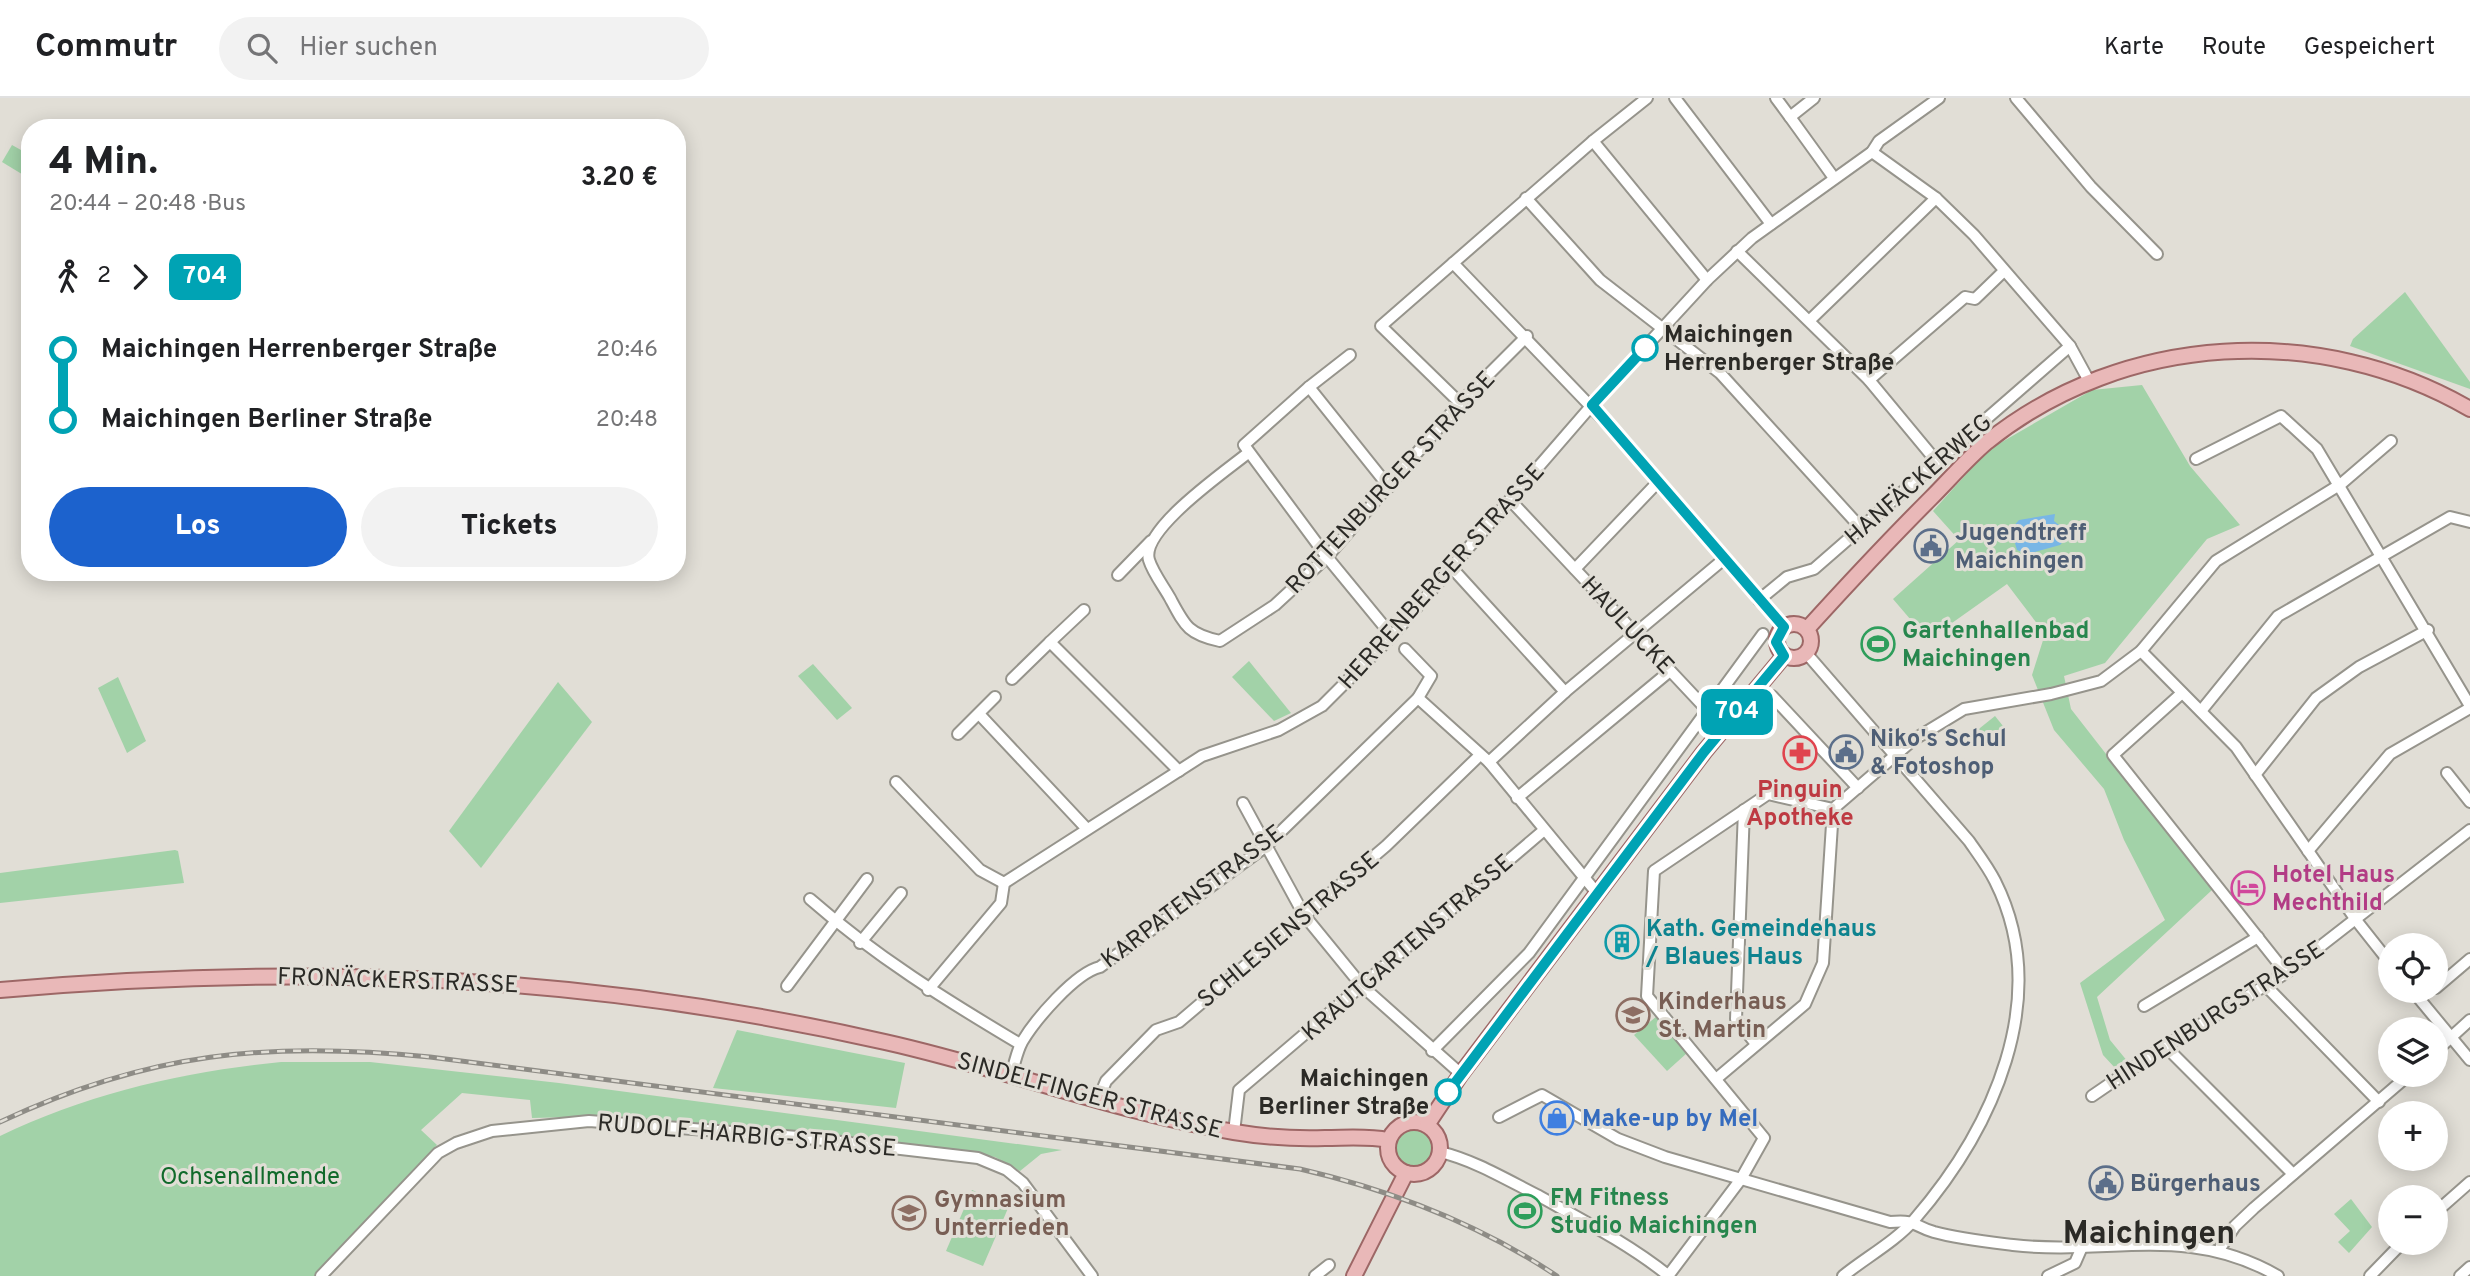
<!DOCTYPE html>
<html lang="de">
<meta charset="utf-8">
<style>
:root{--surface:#fff;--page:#f2f2f2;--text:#202124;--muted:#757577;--line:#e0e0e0;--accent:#1c62cd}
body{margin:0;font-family:Overpass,sans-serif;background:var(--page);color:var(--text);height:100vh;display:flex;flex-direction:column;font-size:26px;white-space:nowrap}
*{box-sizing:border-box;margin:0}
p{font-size:23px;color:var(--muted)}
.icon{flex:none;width:38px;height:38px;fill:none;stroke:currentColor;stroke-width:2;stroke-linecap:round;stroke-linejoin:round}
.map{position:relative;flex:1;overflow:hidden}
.drawer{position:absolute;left:21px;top:21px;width:665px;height:462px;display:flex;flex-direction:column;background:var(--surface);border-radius:28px;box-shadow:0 4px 18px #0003}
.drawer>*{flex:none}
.badge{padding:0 14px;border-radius:10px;font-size:24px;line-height:46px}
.buttons{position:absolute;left:2378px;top:835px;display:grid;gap:14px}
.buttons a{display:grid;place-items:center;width:70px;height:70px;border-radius:50%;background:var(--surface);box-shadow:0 4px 18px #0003;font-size:35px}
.map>.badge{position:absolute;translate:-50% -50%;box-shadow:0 0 0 4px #fff}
.legs{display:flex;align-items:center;gap:10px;height:77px;padding:0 28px;font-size:23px}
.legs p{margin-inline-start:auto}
.overview{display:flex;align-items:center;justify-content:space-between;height:119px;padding:0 28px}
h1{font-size:38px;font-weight:800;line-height:52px}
.action{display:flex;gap:14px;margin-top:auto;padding:14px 28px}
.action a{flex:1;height:80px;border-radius:42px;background:var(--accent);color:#fff;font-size:28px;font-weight:800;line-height:80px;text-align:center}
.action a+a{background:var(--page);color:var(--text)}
ul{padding:0 28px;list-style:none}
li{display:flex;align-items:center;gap:24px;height:70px;font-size:26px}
li i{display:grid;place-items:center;width:10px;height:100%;margin:0 9px;background:currentColor}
li i::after{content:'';width:18px;height:18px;margin:-9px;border:5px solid;border-radius:50%;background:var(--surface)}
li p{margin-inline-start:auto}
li:first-child i{background:linear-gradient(#0000 50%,currentColor 0)}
li:last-child i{background:linear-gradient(currentColor 50%,#0000 0)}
header{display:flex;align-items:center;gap:42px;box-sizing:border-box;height:98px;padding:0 35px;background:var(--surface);border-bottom:2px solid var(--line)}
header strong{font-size:33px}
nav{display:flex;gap:38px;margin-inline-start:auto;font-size:24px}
.search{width:490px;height:63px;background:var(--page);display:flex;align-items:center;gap:18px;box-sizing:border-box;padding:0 24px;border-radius:38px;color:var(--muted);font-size:26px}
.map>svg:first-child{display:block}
</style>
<header>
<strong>Commutr</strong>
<div class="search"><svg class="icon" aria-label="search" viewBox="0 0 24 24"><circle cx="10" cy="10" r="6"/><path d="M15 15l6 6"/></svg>Hier suchen</div>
<nav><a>Karte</a><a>Route</a><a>Gespeichert</a></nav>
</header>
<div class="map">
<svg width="2470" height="1178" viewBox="0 0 2470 1178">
<rect width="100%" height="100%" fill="#e1ded6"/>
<!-- green -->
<g fill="#a2d2a8">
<polygon points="12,47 30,57 30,81 2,64"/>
<polygon points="2405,194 2470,284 2470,291 2350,248 2353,241"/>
<polygon points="2142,287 2190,368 2240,427 2207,441 2105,565 2064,578 2071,611 2212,792 2097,899 2110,942 2128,964 2116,971 2103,957 2080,885 2165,822 2124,742 2104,691 2054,632 2032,577 2045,536 2007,486 1928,542 1893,501 1959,442 1933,413 1988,352 2092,292"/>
<polygon points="1249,563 1291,615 1274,623 1232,579"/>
<polygon points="813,566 852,610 837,622 798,578"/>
<polygon points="118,579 146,643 127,655 98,590"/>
<polygon points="558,584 592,624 481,770 449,733"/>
<polygon points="1995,618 2007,633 1987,649 1975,634"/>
<polygon points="175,752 178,753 184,785 0,805 0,775"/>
<polygon points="1657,918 1687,955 1667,973 1634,937"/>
<polygon points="737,932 905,965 896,1010 713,990"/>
<path d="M281 964H370L559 985 1062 1052 1041 1056 1020 1073 995 1059 734 1028 616 1018 532 1020 530 1002 462 995 421 1032 437 1047 314 1178H0V1038C90 995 182 974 281 964Z"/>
<circle cx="1414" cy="1050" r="20"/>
<polygon points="972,1092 1009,1108 983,1168 946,1153"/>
<polygon points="2351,1101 2372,1129 2349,1155 2338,1144 2350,1133 2334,1116"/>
</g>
<!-- water -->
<polygon fill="#78b6e6" points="2055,416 2054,423 2070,436 2060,447 2027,456 2017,452 2011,431 2019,422"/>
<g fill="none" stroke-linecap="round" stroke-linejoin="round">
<defs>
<g id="minor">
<polyline points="1675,0 1771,126"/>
<polyline points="1776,0 1790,19 1814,0"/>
<polyline points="2016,0 2091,89 2157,156"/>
<polyline points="1790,19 1834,80"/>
<polyline points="1593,43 1707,182"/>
<polyline points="1872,54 1936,100 1974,137 2070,248 2089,283"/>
<polyline points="1526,100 1600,182 1720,275 1861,430"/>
<polyline points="1737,153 1869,282 1937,364"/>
<polyline points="1453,165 1623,342 1784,529"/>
<polyline points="1810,222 1936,100"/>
<polyline points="1869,282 1965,199 1975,201 2004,173"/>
<polyline points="1309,289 1350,257"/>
<polyline points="1460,305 1381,228 1593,43 1647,0"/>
<path d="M1248 355C1226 373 1140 432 1149 462 1153 475 1164 489 1170 500 1185 528 1188 536 1220 543L1275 507 1327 459 1460 305 1527 238"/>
<polyline points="2196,361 2281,318 2317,351 2470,608"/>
<polyline points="1389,389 1309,289 1244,347 1327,459 1392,538"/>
<polyline points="1511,403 1709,614"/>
<polyline points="1452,470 1565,594"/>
<polyline points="1575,471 1658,384"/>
<polyline points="1118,477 1151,443"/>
<polyline points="1759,502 1787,479 1814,471 2070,248"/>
<polyline points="1084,512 1050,544 1179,673"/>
<polyline points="2141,553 2236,649 2356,822 2390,865"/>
<path d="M1807 556 1969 743C1978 756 1988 769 1995 783 2054 900 1992 1032 1914 1122 1896 1143 1865 1160 1843 1178"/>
<polyline points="1012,581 1050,544"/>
<polyline points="2182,595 2113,657 2286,875"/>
<polyline points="1772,598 1858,690"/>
<polyline points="1418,600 1489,664 1597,795"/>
<polyline points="2201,613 2278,518 2450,419 2470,424"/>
<polyline points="980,617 1087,731"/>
<polyline points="958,636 995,599"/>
<polyline points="1489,664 1565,594 1724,461"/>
<polyline points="2447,675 2470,704"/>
<polyline points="2255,677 2316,600 2359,569 2428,532"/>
<polyline points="896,684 980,772 1004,785 1202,658 1279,632 1322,608 1392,538 1592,307 1707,182 1752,140 1872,54 1879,43 1939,0"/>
<polyline points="1517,700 1670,573"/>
<polyline points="1243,705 1304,817 1362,888 1461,976"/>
<polyline points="1744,712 1736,921 1756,946"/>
<polyline points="2308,753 2390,656 2470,610"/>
<path d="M810 801C875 858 946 902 1020 946"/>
<polyline points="860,845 901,795"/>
<polyline points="787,888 867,781"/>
<polyline points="2266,888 2379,1004"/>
<polyline points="2436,890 2470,861"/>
<polyline points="928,892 1001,805 1004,785"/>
<polyline points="2412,892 2470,962"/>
<polyline points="2144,908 2258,839"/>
<polyline points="2165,948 2293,1076"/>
<polyline points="1432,953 1529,855 1763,536"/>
<polyline points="2436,953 2470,922"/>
<path d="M1011 976C1015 965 1017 953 1022 944 1035 922 1075 875 1100 869L1265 749 1418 600 1431 578 1405 551"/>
<polyline points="1716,981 1805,906 1823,865 1833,711"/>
<polyline points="2092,998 2165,948 2286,875 2470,732"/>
<polyline points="1098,1002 1106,983 1156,932 1179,924 1386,748 1480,657"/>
<path d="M1499 1019 1542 997 1618 1041 1665 1059 1890 1124C1918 1122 1911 1127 1934 1134 1959 1141 1988 1144 2013 1147 2110 1158 2186 1125 2278 1178"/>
<polyline points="1234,1034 1239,992 1543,733"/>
<path d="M1440 1054C1474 1062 1507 1082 1539 1098 1584 1123 1629 1146 1669 1178"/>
<polyline points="2436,1114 2470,1084"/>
<polyline points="2219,1152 2235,1128 2254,1110 2410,976"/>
<polyline points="321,1178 438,1055 456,1045 492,1033 589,1023 798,1039 978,1060 1007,1072 1023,1085 1092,1178"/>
<polyline points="1315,1178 1329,1167"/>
<polyline points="1668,1178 1741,1081 1764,1040 1647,898 1654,773 1768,696 1833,711 1913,642 1964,611 2051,596 2101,583 2141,553 2216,463 2341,386 2391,343"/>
<polyline points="2048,1178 2075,1165 2082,1149"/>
<polyline points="2370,1178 2403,1144"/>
<polyline points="2460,1178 2470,1169"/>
</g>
<g id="major">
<circle cx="1794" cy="543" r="17"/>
<path d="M1807 531C1847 487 1888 443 1931 400 1949 382 1967 361 1987 344 2124 234 2320 224 2470 311"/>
<path d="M0 892C304 865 587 876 885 944 1002 970 1115 1014 1234 1034 1264 1039 1295 1041 1325 1040 1346 1040 1368 1038 1388 1042"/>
<circle cx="1414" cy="1050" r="26"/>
<polyline points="1427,1027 1461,976 1704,654 1784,558"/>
<polyline points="1354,1178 1406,1075"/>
</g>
</defs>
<!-- minor casing -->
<use href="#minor" stroke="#96948c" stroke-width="14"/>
<!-- major casing -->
<use href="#major" stroke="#9d6766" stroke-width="18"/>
<!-- minor -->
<use href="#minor" stroke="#fff" stroke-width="10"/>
<!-- major -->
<use href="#major" stroke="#e9b8b8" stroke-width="14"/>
<defs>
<path id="rail" d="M0 1024C149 954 268 943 430 959L1300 1071C1391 1092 1479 1126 1557 1178"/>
</defs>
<!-- rail casing -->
<use href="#rail" stroke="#8e8c86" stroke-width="5"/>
<!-- rail -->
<use href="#rail" stroke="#e1ded6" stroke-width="2.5" stroke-dasharray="8" stroke-linecap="butt"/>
</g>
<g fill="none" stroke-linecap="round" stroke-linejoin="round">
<defs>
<polyline id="line-1" points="1448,994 1704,654 1784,558 1776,544 1784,529 1592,307 1645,250"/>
</defs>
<!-- line-1 casing -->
<use href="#line-1" stroke="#fff" stroke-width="16"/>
<!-- line-1 -->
<use href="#line-1" stroke="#00a3b4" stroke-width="10"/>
</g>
<!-- icons -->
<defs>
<symbol id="civic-ring" viewBox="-11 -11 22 22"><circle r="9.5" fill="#e1ded6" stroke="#5c6f8a" stroke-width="1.5"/><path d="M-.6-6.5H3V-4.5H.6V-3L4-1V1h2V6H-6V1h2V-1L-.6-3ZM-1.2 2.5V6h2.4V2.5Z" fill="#5c6f8a"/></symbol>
<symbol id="stadium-ring" viewBox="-11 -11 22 22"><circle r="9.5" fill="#e1ded6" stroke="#2e9e5b" stroke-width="1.5"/><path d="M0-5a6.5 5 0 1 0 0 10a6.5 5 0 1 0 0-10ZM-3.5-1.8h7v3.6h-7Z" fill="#2e9e5b"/></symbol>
<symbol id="pharmacy-ring" viewBox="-11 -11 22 22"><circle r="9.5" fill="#e1ded6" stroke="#e0444e" stroke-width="1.5"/><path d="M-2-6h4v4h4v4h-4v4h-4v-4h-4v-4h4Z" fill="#e0444e"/></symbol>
<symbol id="hotel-ring" viewBox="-11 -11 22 22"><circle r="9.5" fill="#e1ded6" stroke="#d1479c" stroke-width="1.5"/><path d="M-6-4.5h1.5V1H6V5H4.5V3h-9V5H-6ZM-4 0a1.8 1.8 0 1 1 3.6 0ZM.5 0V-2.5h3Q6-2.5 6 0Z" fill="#d1479c"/></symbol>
<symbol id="building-ring" viewBox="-11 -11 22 22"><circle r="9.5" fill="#e1ded6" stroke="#0f9aa8" stroke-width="1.5"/><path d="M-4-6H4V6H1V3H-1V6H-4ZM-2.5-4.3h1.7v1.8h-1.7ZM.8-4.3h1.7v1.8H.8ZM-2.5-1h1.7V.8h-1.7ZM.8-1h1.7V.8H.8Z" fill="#0f9aa8"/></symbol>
<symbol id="school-ring" viewBox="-11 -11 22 22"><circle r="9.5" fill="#e1ded6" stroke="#8d6e63" stroke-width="1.5"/><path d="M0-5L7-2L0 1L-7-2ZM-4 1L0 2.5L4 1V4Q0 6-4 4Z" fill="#8d6e63"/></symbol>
<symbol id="shop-ring" viewBox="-11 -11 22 22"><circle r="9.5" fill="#e1ded6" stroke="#3f7fe0" stroke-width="1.5"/><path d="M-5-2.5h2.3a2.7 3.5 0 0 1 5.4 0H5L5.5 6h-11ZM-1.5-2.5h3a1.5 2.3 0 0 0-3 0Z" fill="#3f7fe0"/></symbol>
</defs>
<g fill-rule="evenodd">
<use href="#civic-ring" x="1912" y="429" width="38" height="38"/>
<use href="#stadium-ring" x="1859" y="527" width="38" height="38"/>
<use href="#civic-ring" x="1827" y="635" width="38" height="38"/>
<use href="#pharmacy-ring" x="1781" y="636" width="38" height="38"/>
<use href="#hotel-ring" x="2229" y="771" width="38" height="38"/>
<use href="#building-ring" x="1603" y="825" width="38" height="38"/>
<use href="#school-ring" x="1614" y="898" width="38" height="38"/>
<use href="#shop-ring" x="1538" y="1001" width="38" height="38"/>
<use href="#civic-ring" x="2087" y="1066" width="38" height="38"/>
<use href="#stadium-ring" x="1506" y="1094" width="38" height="38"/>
<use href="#school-ring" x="890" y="1096" width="38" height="38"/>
</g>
<!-- markers -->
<g fill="#fff" stroke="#00a3b4" stroke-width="3.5">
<circle cx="1645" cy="250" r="12"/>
<circle cx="1448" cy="994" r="12"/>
</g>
<g text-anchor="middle" stroke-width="6" stroke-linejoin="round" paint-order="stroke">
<!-- stop labels -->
<g font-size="24" font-weight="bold" fill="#2b2a26" stroke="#e1ded6" text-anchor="start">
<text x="1664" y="244">Maichingen<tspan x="1664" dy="28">Herrenberger Straße</tspan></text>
<text x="1429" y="988" text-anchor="end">Maichingen<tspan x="1429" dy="28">Berliner Straße</tspan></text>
</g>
<!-- street labels -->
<g font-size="24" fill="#2b2a26" stroke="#e1ded6">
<text transform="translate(1918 381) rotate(-41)" y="8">HANFÄCKERWEG</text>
<text transform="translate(1390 384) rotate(-47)" y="8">ROTTENBURGER STRASSE</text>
<text transform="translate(1441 478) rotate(-48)" y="8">HERRENBERGER STRASSE</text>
<text transform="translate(1628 527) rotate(47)" y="8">HAULUCKE</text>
<text transform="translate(1192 798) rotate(-37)" y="8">KARPATENSTRASSE</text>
<text transform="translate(1288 831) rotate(-40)" y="8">SCHLESIENSTRASSE</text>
<text transform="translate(1407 849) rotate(-41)" y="8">KRAUTGARTENSTRASSE</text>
<text transform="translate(398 882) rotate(2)" y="8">FRONÄCKERSTRASSE</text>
<text transform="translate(2215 917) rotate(-33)" y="8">HINDENBURGSTRASSE</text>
<text transform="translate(1090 997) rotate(15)" y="8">SINDELFINGER STRASSE</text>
<text transform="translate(747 1037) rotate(5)" y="8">RUDOLF-HARBIG-STRASSE</text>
</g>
<!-- service labels -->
<g font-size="24" font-weight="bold" fill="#4e5e75" stroke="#e1ded6" text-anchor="start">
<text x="1955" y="442">Jugendtreff<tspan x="1955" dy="28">Maichingen</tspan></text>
<text x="1870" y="648">Niko's Schul<tspan x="1870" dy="28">&amp; Fotoshop</tspan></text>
<text x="2130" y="1093">Bürgerhaus</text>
</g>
<!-- leisure labels -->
<g font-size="24" font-weight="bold" fill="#27864d" stroke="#e1ded6" text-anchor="start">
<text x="1902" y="540">Gartenhallenbad<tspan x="1902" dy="28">Maichingen</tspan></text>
<text x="1550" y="1107">FM Fitness<tspan x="1550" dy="28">Studio Maichingen</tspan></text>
</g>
<!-- health labels -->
<g font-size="24" font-weight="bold" fill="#be3a42" stroke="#e1ded6">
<text x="1800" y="699">Pinguin<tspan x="1800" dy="28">Apotheke</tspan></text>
</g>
<!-- hotel labels -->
<g font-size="24" font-weight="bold" fill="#b23c85" stroke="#e1ded6" text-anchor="start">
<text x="2272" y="784">Hotel Haus<tspan x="2272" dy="28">Mechthild</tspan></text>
</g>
<!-- culture labels -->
<g font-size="24" font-weight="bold" fill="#0d838f" stroke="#e1ded6" text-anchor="start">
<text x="1646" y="838">Kath. Gemeindehaus<tspan x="1646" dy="28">/ Blaues Haus</tspan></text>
</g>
<!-- education labels -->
<g font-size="24" font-weight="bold" fill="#785e54" stroke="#e1ded6" text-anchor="start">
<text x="1658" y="911">Kinderhaus<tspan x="1658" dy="28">St. Martin</tspan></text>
<text x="934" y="1109">Gymnasium<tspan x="934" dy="28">Unterrieden</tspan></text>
</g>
<!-- shop labels -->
<g font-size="24" font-weight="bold" fill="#366cbe" stroke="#e1ded6" text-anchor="start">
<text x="1582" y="1028">Make-up by Mel</text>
</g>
<!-- park labels -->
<g font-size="24" fill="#116a2b" stroke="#e1ded6">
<text x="250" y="1086">Ochsenallmende</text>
</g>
<!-- district labels -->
<g font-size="32" font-weight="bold" fill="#2b2a26" stroke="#e1ded6">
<text x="2149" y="1145">Maichingen</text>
</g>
</g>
</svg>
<div class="buttons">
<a><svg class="icon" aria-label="locate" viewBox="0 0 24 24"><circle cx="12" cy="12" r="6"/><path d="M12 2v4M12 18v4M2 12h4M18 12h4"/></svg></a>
<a><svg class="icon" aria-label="layers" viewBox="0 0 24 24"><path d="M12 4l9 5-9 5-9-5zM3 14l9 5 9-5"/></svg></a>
<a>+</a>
<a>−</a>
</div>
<b class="badge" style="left:1737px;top:614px;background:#00a3b4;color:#fff">704</b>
<section class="drawer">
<div class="overview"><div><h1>4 Min.</h1><p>20:44 – 20:48 · Bus</p></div><b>3.20 €</b></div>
<div class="legs"><svg class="icon" aria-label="walk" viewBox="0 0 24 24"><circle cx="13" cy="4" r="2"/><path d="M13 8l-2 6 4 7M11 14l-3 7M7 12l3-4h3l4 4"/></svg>2<svg class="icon" aria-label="forward" viewBox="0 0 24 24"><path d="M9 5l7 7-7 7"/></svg><b class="badge" style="background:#00a3b4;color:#fff">704</b></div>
<ul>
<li><i style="color:#00a3b4"></i><b>Maichingen Herrenberger Straße</b><p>20:46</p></li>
<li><i style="color:#00a3b4"></i><b>Maichingen Berliner Straße</b><p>20:48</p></li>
</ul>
<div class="action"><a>Los</a><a>Tickets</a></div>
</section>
</div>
